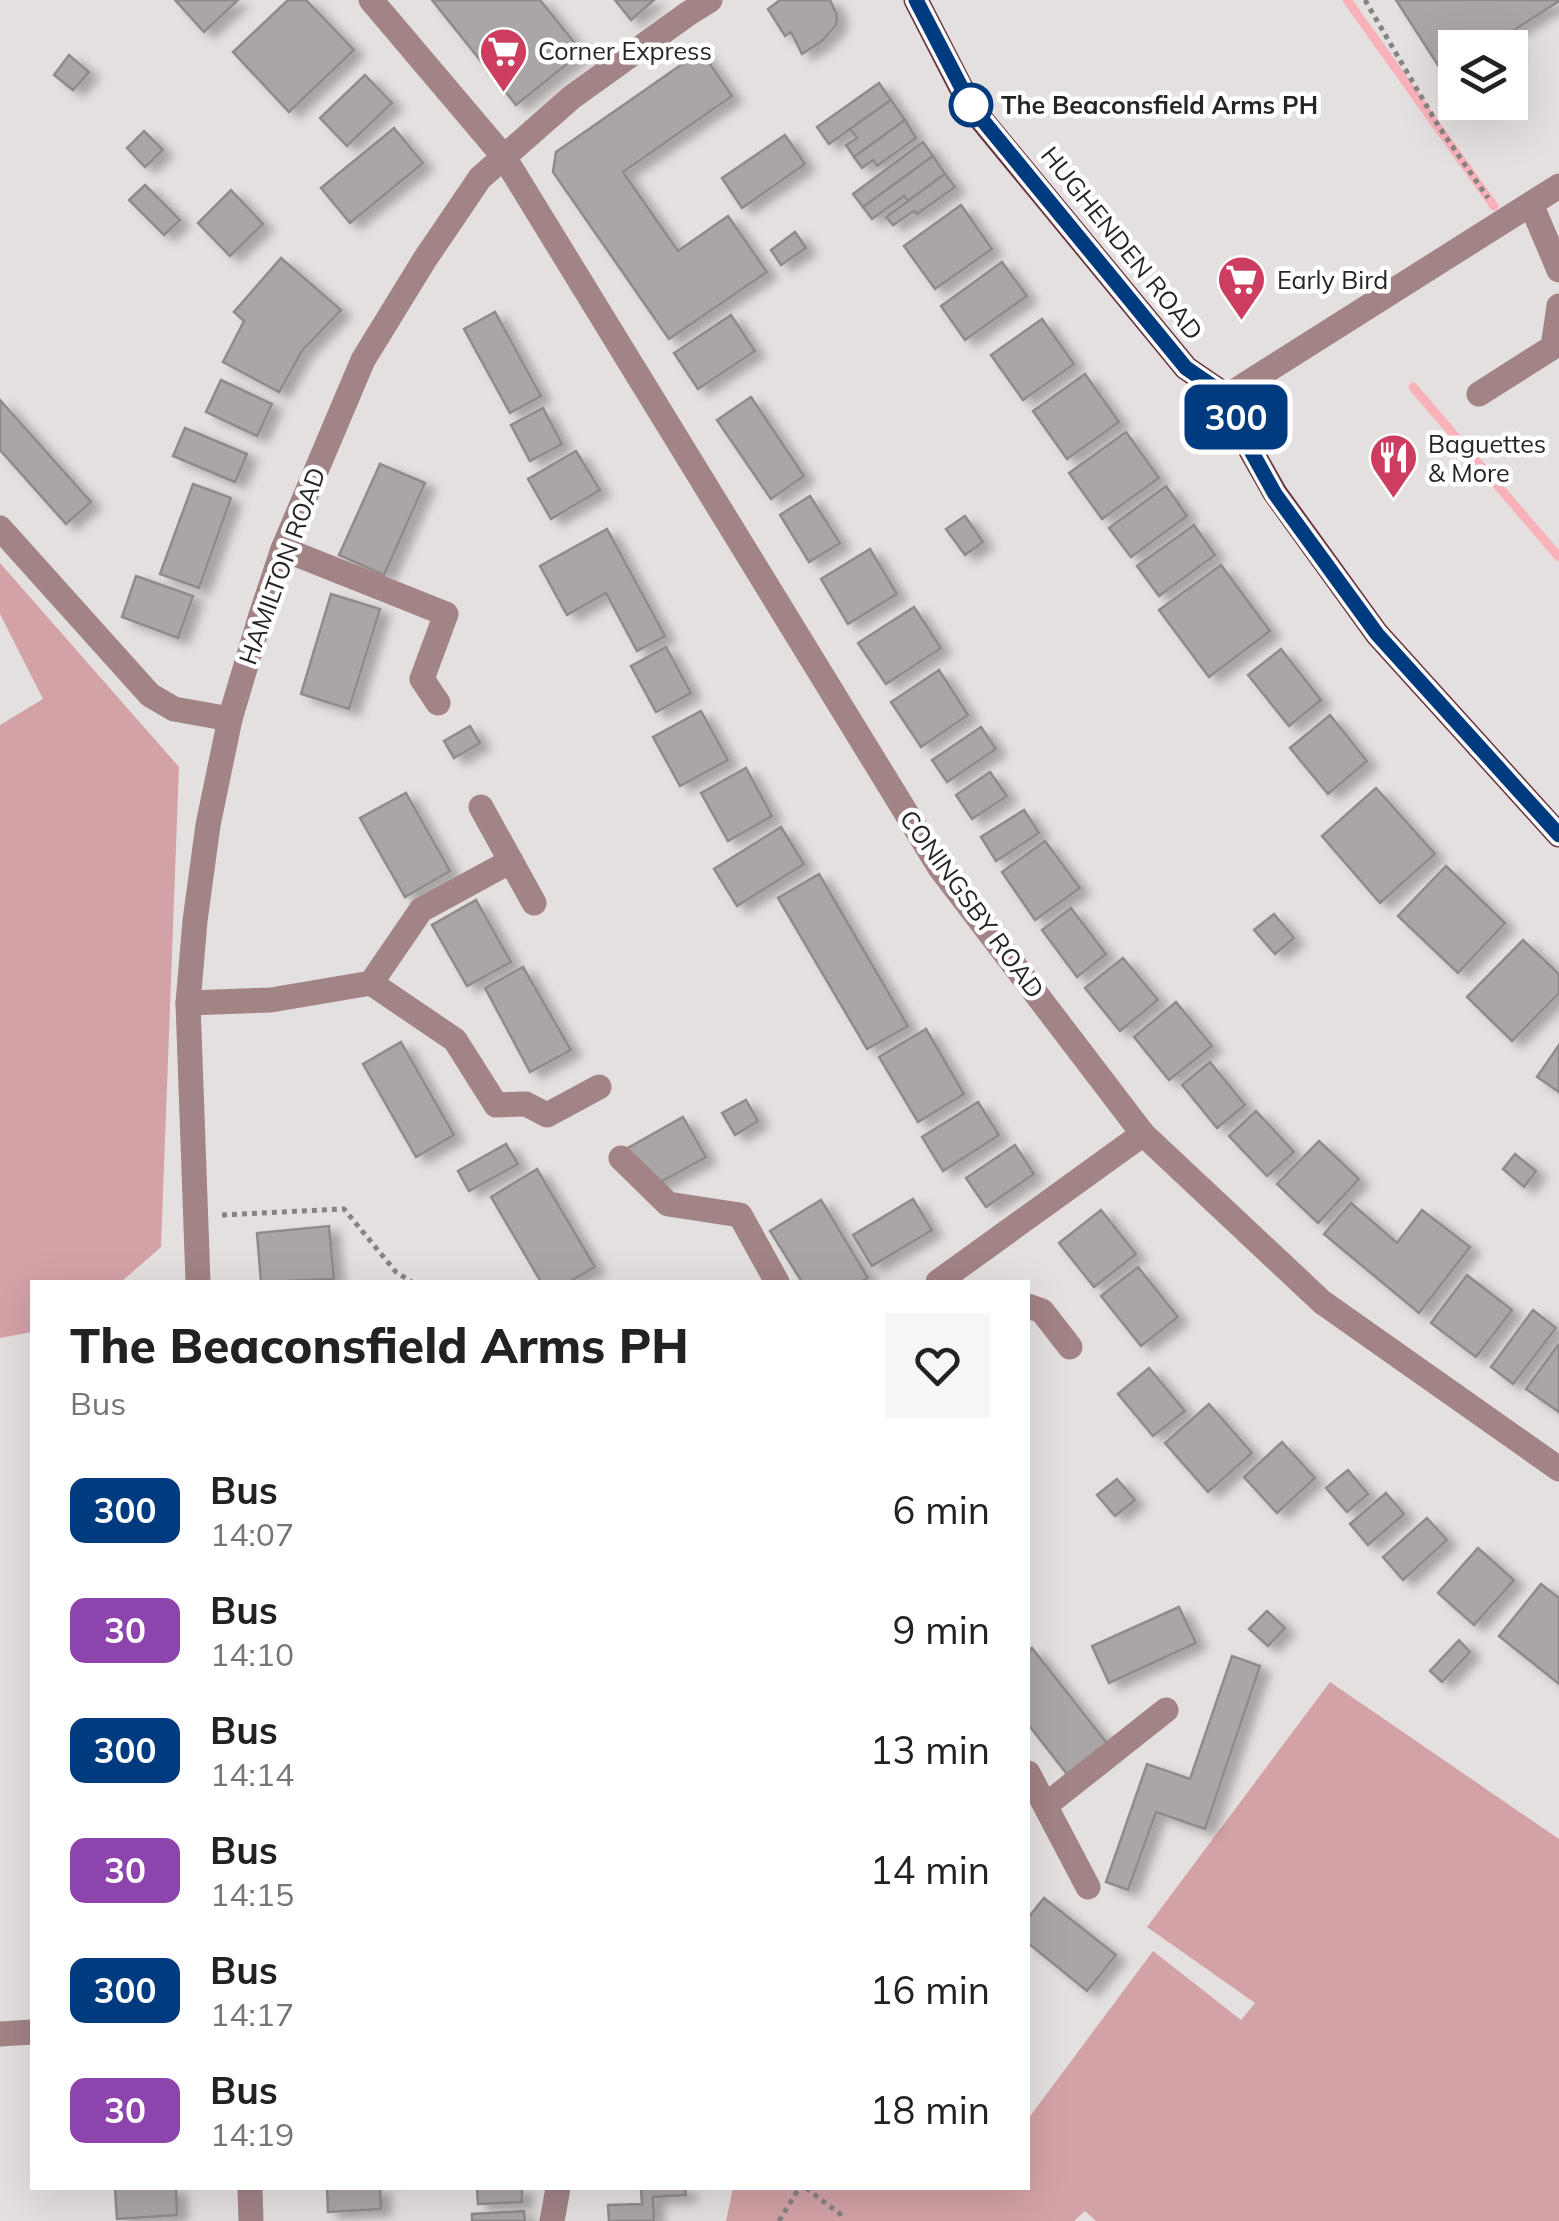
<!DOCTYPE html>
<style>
:root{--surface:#fff;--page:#f6f6f6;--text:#222;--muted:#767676}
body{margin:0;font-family:Mulish,sans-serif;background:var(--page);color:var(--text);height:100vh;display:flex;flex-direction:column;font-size:38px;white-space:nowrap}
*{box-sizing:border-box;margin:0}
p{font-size:32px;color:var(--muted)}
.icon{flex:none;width:55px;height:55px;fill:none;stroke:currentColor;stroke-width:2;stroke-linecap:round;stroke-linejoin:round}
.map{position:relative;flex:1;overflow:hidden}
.side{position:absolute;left:30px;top:1280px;width:1000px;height:910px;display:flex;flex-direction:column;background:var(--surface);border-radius:0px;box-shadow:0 10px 40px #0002}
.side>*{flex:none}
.badge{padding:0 20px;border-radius:15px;font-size:35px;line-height:65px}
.fabs{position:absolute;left:1438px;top:30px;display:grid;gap:20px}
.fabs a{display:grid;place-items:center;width:90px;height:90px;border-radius:0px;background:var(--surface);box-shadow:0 10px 40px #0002;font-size:50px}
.map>.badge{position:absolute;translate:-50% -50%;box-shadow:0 0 0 5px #fff}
.round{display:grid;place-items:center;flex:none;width:105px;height:105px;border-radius:0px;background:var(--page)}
.head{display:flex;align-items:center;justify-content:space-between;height:170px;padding:0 40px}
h1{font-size:48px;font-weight:800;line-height:75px}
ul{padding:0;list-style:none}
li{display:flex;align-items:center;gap:30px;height:120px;padding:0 40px}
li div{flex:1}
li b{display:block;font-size:38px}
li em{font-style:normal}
li .badge{min-width:110px;font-weight:700;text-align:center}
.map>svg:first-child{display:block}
</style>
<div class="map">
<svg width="1559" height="2221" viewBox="0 0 1559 2221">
<defs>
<filter id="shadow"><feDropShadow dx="10" dy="6" stdDeviation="5" flood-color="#0004"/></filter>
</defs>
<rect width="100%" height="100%" fill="#e5e0e0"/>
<!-- green -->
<g fill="#d3a2a7">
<polygon points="0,563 179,767 161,1247 121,1282 32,1282 32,1332 0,1338 0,725 43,699 0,614"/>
<polygon points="1330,1682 1559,1839 1559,2221 1096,2221 1085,2211 1074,2221 726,2221 733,2188 1028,2188 1028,2119 1153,1951 1241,2020 1255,2003 1147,1927"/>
</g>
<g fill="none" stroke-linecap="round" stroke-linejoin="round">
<!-- stream -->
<g stroke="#f9b2ba" stroke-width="9">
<polyline points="1347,0 1494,206"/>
<polyline points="1413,387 1559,557"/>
</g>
</g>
<!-- building -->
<g fill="#aaa5a6" stroke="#908a8b" stroke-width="2.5" filter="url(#shadow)">
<polygon points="175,0 238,0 204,32"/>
<polygon points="288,0 306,0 354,50 289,112 233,52"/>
<polygon points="432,0 540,0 582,52 516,105"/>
<polygon points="615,0 654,0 631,20"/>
<polygon points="780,0 830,0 837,15 836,25 822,41 802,54 791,32 785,36 768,9"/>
<polygon points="1396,0 1559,0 1559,1 1505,36 1514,50 1510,53 1510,48 1455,48 1455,67 1443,73"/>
<polygon points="701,51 732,96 623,172 678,251 728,216 767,272 669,339 553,172 556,152"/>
<polygon points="69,55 89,72 73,90 54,75"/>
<polygon points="365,75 392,103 347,146 320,118"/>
<polygon points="879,83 891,100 829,144 817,127"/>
<polygon points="891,100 905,120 854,157 846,145 857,138 850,129"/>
<polygon points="905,120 916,138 877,166 873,160 862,168 854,157"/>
<polygon points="394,128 423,163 350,223 321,188"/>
<polygon points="144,131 163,150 145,167 127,148"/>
<polygon points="785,135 805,164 742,208 722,178"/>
<polygon points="923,142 933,156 863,207 853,194"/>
<polygon points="933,156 945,174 908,201 904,196 872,219 863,207"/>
<polygon points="945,174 955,187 917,214 914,211 893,225 886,217"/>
<polygon points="145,185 180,220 164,235 129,200"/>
<polygon points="231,190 263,224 230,256 198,223"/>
<polygon points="961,205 992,249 935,289 904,246"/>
<polygon points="795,232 806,248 781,265 771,250"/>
<polygon points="281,258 341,310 302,351 279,392 223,362 244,321 234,312"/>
<polygon points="1002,262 1027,296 965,340 941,306"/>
<polygon points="495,312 541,396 510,413 464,329"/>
<polygon points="731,315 755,351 698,389 674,353"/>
<polygon points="1042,319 1074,364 1023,400 991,355"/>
<polygon points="1085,374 1119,422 1067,459 1033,411"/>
<polygon points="221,380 272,404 257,436 206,412"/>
<polygon points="751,397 804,476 771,499 717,420"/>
<polygon points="0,400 91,502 66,524 0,450"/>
<polygon points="543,408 562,444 530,461 511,425"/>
<polygon points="185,428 247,454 235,482 173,456"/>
<polygon points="1126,432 1159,478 1102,519 1069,473"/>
<polygon points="576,451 600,490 551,519 528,479"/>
<polygon points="380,464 425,483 384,575 339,555"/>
<polygon points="193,484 231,498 199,588 160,574"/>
<polygon points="1166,486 1187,516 1131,557 1109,528"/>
<polygon points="810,496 840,543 809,562 780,515"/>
<polygon points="965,516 983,542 965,555 946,529"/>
<polygon points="1194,525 1215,555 1159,596 1137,566"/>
<polygon points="607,529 665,636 637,651 606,593 567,615 540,566"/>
<polygon points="870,549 897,594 848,624 821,579"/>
<polygon points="1221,565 1270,631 1209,677 1159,610"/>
<polygon points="136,576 193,596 178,638 122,617"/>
<polygon points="331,594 380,609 349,709 301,694"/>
<polygon points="914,607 941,648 886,684 858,643"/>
<polygon points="666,647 691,693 656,712 631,666"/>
<polygon points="1281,649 1321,700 1289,726 1248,675"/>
<polygon points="939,670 968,715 921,747 891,702"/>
<polygon points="701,711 728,760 680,786 653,737"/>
<polygon points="1330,715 1367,761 1328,794 1290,748"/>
<polygon points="470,726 480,743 454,758 444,741"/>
<polygon points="981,727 996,749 947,782 932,760"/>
<polygon points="746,768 772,816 728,841 701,793"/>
<polygon points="990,772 1007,796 972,819 956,795"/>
<polygon points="1376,788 1435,854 1380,903 1322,836"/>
<polygon points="406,793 450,871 405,897 360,818"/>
<polygon points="1024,810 1039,833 996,861 981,837"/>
<polygon points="781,827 804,864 737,906 714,869"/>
<polygon points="1045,841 1080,888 1035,920 1002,872"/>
<polygon points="1446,866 1505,923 1458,973 1398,916"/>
<polygon points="819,874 908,1026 867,1049 778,898"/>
<polygon points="476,900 511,962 467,986 432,925"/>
<polygon points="1071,908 1106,954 1077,977 1042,930"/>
<polygon points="1274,914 1294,938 1275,954 1254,930"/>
<polygon points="1523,940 1559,974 1559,993 1512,1041 1467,997"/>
<polygon points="1123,958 1158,1000 1120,1031 1085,988"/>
<polygon points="523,967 571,1050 530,1072 485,988"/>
<polygon points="1176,1002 1212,1046 1169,1080 1134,1037"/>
<polygon points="926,1029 964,1094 918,1122 879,1057"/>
<polygon points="401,1042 454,1135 416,1157 363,1064"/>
<polygon points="1559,1045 1559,1092 1537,1077"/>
<polygon points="1210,1062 1245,1105 1217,1128 1182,1085"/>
<polygon points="746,1100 758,1121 735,1135 722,1113"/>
<polygon points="978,1102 999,1135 943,1171 922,1137"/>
<polygon points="1256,1111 1294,1152 1267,1176 1229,1136"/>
<polygon points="683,1117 706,1157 648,1189 626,1149"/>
<polygon points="1319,1141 1359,1179 1318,1223 1277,1184"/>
<polygon points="506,1144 518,1164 469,1191 458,1171"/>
<polygon points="1015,1145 1034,1174 986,1207 966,1178"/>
<polygon points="1515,1154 1536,1171 1524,1187 1503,1169"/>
<polygon points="537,1169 595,1267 569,1282 541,1282 491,1197"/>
<polygon points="913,1199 932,1230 872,1266 853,1235"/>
<polygon points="821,1200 868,1278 860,1282 802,1282 770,1231"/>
<polygon points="1351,1203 1397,1243 1422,1210 1470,1247 1419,1313 1324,1234"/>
<polygon points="1101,1210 1136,1254 1094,1287 1059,1243"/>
<polygon points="329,1226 334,1279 261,1282 257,1233"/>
<polygon points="1138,1267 1178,1317 1141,1346 1101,1296"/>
<polygon points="1467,1275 1512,1310 1476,1357 1431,1323"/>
<polygon points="1533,1310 1556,1328 1513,1384 1491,1367"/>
<polygon points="1558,1345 1559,1346 1559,1412 1526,1389"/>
<polygon points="1149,1368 1185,1411 1153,1436 1118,1394"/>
<polygon points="1209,1404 1252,1453 1208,1492 1165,1443"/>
<polygon points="1282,1442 1315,1478 1277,1513 1244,1477"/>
<polygon points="1348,1470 1368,1494 1347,1512 1326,1488"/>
<polygon points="1117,1479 1135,1500 1115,1516 1097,1495"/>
<polygon points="1386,1493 1404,1514 1368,1545 1350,1524"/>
<polygon points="1427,1518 1447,1540 1403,1580 1383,1557"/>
<polygon points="1478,1548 1514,1580 1474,1625 1438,1593"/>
<polygon points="1541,1584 1559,1598 1559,1684 1499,1636"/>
<polygon points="1179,1607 1196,1643 1109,1683 1092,1646"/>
<polygon points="1267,1611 1285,1628 1268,1646 1249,1629"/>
<polygon points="1459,1640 1470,1652 1442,1682 1430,1671"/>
<polygon points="1032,1648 1110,1747 1070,1778 1028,1724 1028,1652"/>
<polygon points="1232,1656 1260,1666 1205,1829 1156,1812 1128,1890 1106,1882 1147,1764 1190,1779"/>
<polygon points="1044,1898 1116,1955 1087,1991 1028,1943 1028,1918"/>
<polygon points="115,2188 176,2188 177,2215 117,2219"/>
<polygon points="327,2188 380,2188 381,2209 328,2212"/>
<polygon points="477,2188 522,2188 522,2202 478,2204"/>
<polygon points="641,2188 685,2188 686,2195 653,2197 654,2221 609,2221 608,2205 642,2204"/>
<polygon points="524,2211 525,2221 472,2221 472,2214"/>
</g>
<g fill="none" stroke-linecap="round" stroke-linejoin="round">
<!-- path -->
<g stroke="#868383" stroke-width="5" stroke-dasharray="5 5" stroke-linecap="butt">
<polyline points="1365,0 1439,127 1488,198"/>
<polyline points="222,1215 344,1209 396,1272 412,1282"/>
<polyline points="806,2188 840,2214 841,2221"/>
<polyline points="779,2221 799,2188"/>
</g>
<!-- minor -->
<g stroke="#a28386" stroke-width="25">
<polyline points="371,0 504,157 940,868 1143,1134 1322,1302 1559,1469"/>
<polyline points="1531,204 1559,270"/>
<polyline points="1479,394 1553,347 1559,306"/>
<polyline points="1227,396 1559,186"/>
<polyline points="0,528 150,695 174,709 230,719"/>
<polyline points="283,549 446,614 422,679 438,703"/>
<polyline points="481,807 534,903"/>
<polyline points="371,983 421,910 511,861"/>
<polyline points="188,1003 271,1000 371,983 455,1040 496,1105 526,1104 547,1115 599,1087"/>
<polyline points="621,1158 668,1204 740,1215 777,1282"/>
<polyline points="198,1282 188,1003 195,921 208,825 230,719 261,615 283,549 363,360 425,259 480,178 572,97 689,13 710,0"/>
<polyline points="938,1282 1143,1134"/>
<polyline points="1028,1306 1042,1311 1070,1347"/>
<polyline points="1028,1773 1088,1887"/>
<polyline points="1046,1805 1166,1710"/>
<polyline points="0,2034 32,2032"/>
<polyline points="250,2188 251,2221"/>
<polyline points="552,2221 558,2188"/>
</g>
<!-- major -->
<polyline stroke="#68363e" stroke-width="25" points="916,0 971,107 1186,368 1227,396 1249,447 1275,493 1377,634 1559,835"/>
</g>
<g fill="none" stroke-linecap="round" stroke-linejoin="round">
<defs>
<polyline id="line" points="916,0 971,106 1186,368 1227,396 1249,447 1275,494 1377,634 1559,835"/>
</defs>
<!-- line casing -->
<use href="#line" stroke="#fff" stroke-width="22"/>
<!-- line -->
<use href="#line" stroke="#003b80" stroke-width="15"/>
</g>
<!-- icons -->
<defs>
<symbol id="supermarket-pin" viewBox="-11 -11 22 30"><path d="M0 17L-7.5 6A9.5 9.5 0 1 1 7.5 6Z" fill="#cd3d5f" stroke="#fff"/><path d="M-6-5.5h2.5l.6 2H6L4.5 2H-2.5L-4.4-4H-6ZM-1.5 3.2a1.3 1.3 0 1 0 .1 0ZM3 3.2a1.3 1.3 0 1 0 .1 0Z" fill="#fff"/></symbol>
<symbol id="restaurant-pin" viewBox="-11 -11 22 30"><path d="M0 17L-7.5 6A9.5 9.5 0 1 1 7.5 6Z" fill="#cd3d5f" stroke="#fff"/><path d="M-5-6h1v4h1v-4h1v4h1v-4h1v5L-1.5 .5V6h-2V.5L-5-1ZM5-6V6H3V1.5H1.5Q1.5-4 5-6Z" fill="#fff"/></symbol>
</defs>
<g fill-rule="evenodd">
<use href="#supermarket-pin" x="476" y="24" width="55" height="75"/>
<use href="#supermarket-pin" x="1214" y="252" width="55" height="75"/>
<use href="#restaurant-pin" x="1366" y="430" width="55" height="75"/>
</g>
<!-- markers -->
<circle fill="#fff" stroke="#003b80" stroke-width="5" cx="971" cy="105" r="20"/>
<g text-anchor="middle" stroke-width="9" stroke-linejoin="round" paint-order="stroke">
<!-- poi labels -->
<g font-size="25" fill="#262424" stroke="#fff" text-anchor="start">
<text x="538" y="60">Corner Express</text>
<text x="1277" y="289">Early Bird</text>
<text x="1428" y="453">Baguettes<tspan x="1428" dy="29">&amp; More</tspan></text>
</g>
<!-- stop labels -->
<g font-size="25" font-weight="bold" fill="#262424" stroke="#fff" text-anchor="start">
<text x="1001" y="114">The Beaconsfield Arms PH</text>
</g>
<!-- street labels -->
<g font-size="25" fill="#262424" stroke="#fff">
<text transform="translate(1122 243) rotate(51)" y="9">HUGHENDEN ROAD</text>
<text transform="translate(282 566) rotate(-70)" y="9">HAMILTON ROAD</text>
<text transform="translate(972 904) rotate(54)" y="9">CONINGSBY ROAD</text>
</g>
</g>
</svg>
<div class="fabs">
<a><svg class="icon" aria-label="layers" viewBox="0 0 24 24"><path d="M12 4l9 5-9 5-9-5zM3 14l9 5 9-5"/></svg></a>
</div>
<b class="badge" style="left:1236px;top:417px;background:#003b80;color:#fff">300</b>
<section class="side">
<div class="head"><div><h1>The Beaconsfield Arms PH</h1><p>Bus</p></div><a class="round"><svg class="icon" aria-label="heart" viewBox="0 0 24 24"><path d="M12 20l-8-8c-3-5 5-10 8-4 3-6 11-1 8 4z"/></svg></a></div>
<ul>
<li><span class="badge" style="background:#003b80;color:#fff">300</span><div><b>Bus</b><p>14:07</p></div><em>6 min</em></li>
<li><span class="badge" style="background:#8e44ad;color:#fff">30</span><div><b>Bus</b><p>14:10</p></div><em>9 min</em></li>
<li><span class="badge" style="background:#003b80;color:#fff">300</span><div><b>Bus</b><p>14:14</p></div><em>13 min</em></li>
<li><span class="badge" style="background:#8e44ad;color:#fff">30</span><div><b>Bus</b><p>14:15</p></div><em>14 min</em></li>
<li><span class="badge" style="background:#003b80;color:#fff">300</span><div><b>Bus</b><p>14:17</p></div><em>16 min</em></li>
<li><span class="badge" style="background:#8e44ad;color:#fff">30</span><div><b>Bus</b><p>14:19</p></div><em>18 min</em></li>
</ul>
</section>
</div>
